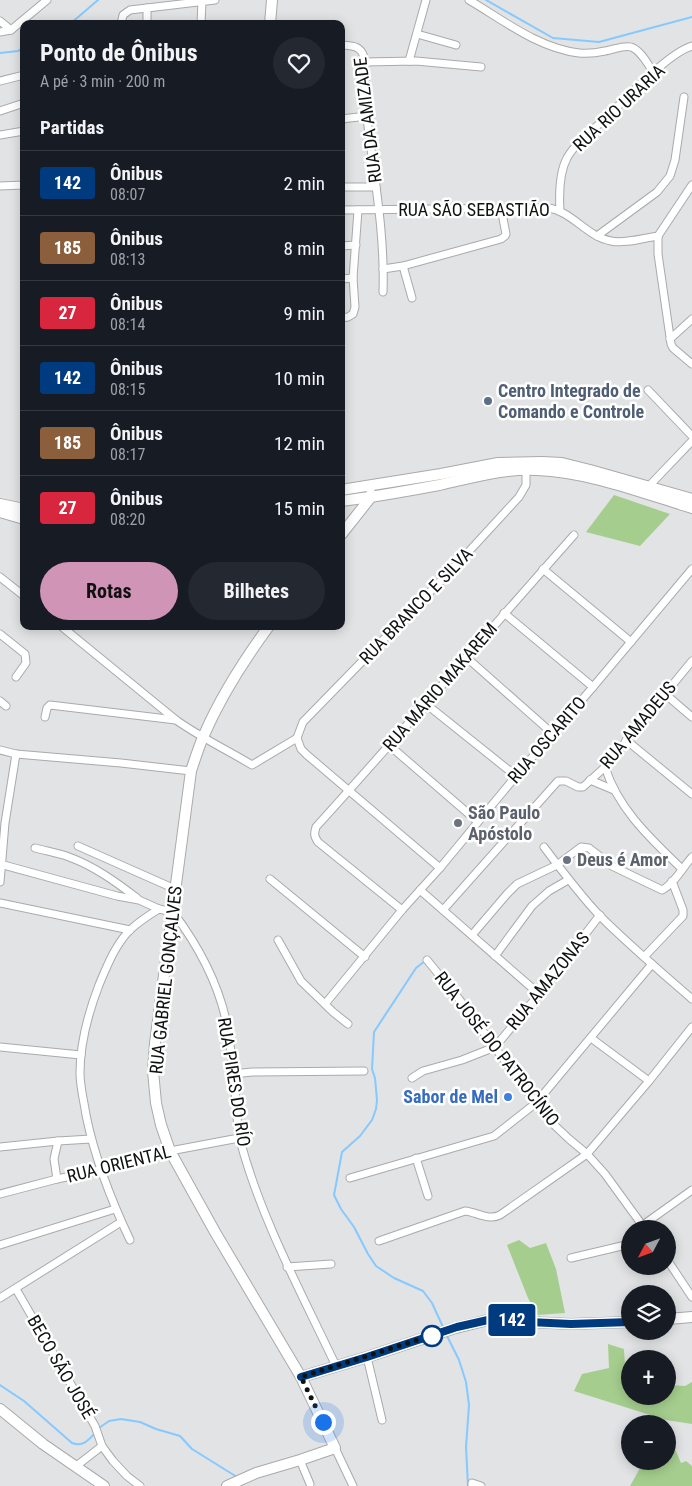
<!DOCTYPE html>
<html lang="pt">
<meta charset="utf-8">
<style>
:root{--surface:#171b24;--page:#242831;--text:#f1f3f6;--muted:#9ea1a6;--line:#363941;--accent:#d094b7}
body{margin:0;font-family:"Roboto Condensed",sans-serif;background:var(--page);color:var(--text);height:100vh;display:flex;flex-direction:column;font-size:19px;white-space:nowrap}
*{box-sizing:border-box;margin:0}
p{font-size:16px;color:var(--muted)}
.icon{flex:none;width:28px;height:28px;fill:none;stroke:currentColor;stroke-width:2;stroke-linecap:round;stroke-linejoin:round}
.map{position:relative;flex:1;overflow:hidden}
.sheet{position:absolute;left:20px;top:20px;width:325px;height:610px;display:flex;flex-direction:column;background:var(--surface);border-radius:10px;box-shadow:0 2px 12px #0003}
.sheet>*{flex:none}
.badge{padding:0 10px;border-radius:4px;font-size:18px;line-height:32px}
.needle{width:32px;rotate:229deg}
.controls{position:absolute;left:621px;top:1220px;display:grid;gap:10px}
.controls a{display:grid;place-items:center;width:55px;height:55px;border-radius:50%;background:var(--surface);box-shadow:0 2px 12px #0003;font-size:25px}
.you{position:absolute;width:25px;height:25px;margin:-12px;border:4px solid #fff;border-radius:50%;background:#1a73e8;box-shadow:0 0 0 8px #1a73e833}
.map>.badge{position:absolute;translate:-50% -50%;box-shadow:0 0 0 2px #fff}
h2{padding:0 20px;font-size:19px;line-height:45px}
.round{display:grid;place-items:center;flex:none;width:52px;height:52px;border-radius:26px;background:var(--page)}
.head{display:flex;align-items:center;justify-content:space-between;height:85px;padding:0 20px}
h1{font-size:24px;font-weight:700;line-height:38px}
.cta{display:flex;gap:10px;margin-top:auto;padding:10px 20px}
.cta a{flex:1;height:58px;border-radius:30px;background:var(--accent);color:#111;font-size:20px;font-weight:700;line-height:58px;text-align:center}
.cta a+a{background:var(--page);color:var(--text)}
ul{padding:0;list-style:none}
li{display:flex;align-items:center;gap:15px;height:65px;padding:0 20px;border-top:1px solid var(--line)}
li div{flex:1}
li b{display:block;font-size:19px}
li em{font-style:normal}
li .badge{min-width:55px;font-weight:700;text-align:center}
.map>svg:first-child{display:block}
</style>
<div class="map">
<svg width="692" height="1486" viewBox="0 0 692 1486">
<rect width="100%" height="100%" fill="#e2e3e5"/>
<!-- green -->
<g fill="#a5ce8e">
<polygon points="614,495 670,514 640,546 586,532"/>
<polygon points="519,1240 530,1248 546,1243 556,1269 565,1313 537,1315 528,1298 507,1245"/>
<polygon points="608,1344 624,1349 626,1382 630,1383 630,1396 668,1396 668,1385 685,1386 692,1382 692,1424 666,1420 574,1391 582,1374 609,1368"/>
<polygon points="668,1448 675,1449 681,1463 686,1461 692,1466 692,1486 630,1486 644,1461 668,1461"/>
</g>
<g fill="none" stroke-linecap="round" stroke-linejoin="round">
<!-- stream -->
<g stroke="#86c9fe" stroke-width="2">
<polyline points="486,0 553,38 599,42 692,17"/>
<polyline points="70,24 98,0"/>
<polyline points="0,53 18,51 24,48"/>
<polyline points="425,961 416,968 374,1032 372,1069 375,1078 377,1100 376,1109 372,1120 360,1136 342,1152 334,1195 341,1209 354,1227 368,1254 376,1266 394,1278 423,1291 432,1303 443,1327"/>
<polyline points="446,1334 459,1360 466,1382 469,1405 466,1447 468,1486"/>
<path d="M0 1385 24 1401 72 1443C83 1447 89 1440 96 1432"/>
<polyline points="99,1428 109,1421 121,1419 140,1422 156,1429 180,1436 192,1449 237,1477"/>
</g>
<defs>
<g id="street">
<path d="M469 0C503 20 538 48 579 53 588 54 596 53 605 51 613 50 623 45 631 47 641 50 648 65 654 73"/>
<polyline points="0,21 11,30"/>
<polyline points="121,24 123,15 130,10 215,0"/>
<polyline points="147,24 147,8"/>
<polyline points="201,24 202,1"/>
<polyline points="0,32 11,30 47,0"/>
<polyline points="417,34 456,45"/>
<path d="M341 45C352 46 360 45 364 57 365 77 365 98 367 118 374 176 385 234 383 292"/>
<polyline points="409,61 426,0"/>
<polyline points="364,62 416,61 481,67"/>
<polyline points="0,81 24,75"/>
<polyline points="0,111 24,103"/>
<polyline points="341,119 367,116"/>
<polyline points="0,135 24,131"/>
<polyline points="0,186 24,185"/>
<polyline points="341,187 376,187"/>
<path d="M341 210 548 208C572 211 587 237 611 241 625 244 643 238 658 236"/>
<path d="M560 211C559 194 559 173 567 158 576 142 593 130 607 117 627 98 668 53 692 46"/>
<polyline points="597,236 657,192 670,176 675,160 684,97"/>
<polyline points="658,236 658,254 671,344 673,348 692,364"/>
<polyline points="658,236 692,185"/>
<polyline points="341,246 356,245"/>
<polyline points="403,266 412,298"/>
<polyline points="383,269 403,266 501,239 505,236 506,234 501,208"/>
<polyline points="341,279 353,278"/>
<polyline points="341,318 348,317 353,314 355,307 353,278 358,210"/>
<polyline points="670,339 692,319"/>
<polyline points="648,390 692,436"/>
<polyline points="649,486 692,441"/>
<polyline points="543,569 631,642"/>
<polyline points="0,577 24,596"/>
<polyline points="504,613 593,687"/>
<path d="M61 626 176 720C200 737 227 750 252 765L297 738"/>
<polyline points="0,634 25,654 26,663 16,677"/>
<polyline points="466,657 552,733"/>
<polyline points="664,693 692,717"/>
<polyline points="0,701 6,706"/>
<polyline points="426,704 516,776"/>
<polyline points="45,717 47,708 50,705 176,720"/>
<polyline points="297,738 303,722 461,560 519,497 526,485 526,470"/>
<polyline points="297,738 301,749 307,755 440,868"/>
<polyline points="626,740 692,794"/>
<polyline points="390,746 477,821"/>
<polyline points="0,750 16,754 121,763 191,771"/>
<path d="M605 767C618 809 651 839 682 869"/>
<polyline points="590,780 614,790"/>
<polyline points="78,846 175,889"/>
<path d="M544 847C562 871 580 895 600 916 629 945 661 972 692 999"/>
<path d="M35 848C46 851 58 853 69 857 94 866 116 882 137 898"/>
<path d="M0 864 117 896 139 900 159 909 173 912C197 944 217 980 226 1020 230 1037 231 1055 233 1072 235 1087 236 1102 237 1117 238 1125 238 1133 240 1140 261 1219 301 1292 336 1366"/>
<polyline points="270,879 365,957"/>
<polyline points="0,882 5,823 16,754"/>
<polyline points="420,890 539,994"/>
<polyline points="0,903 130,930"/>
<path d="M402 910 318 842C314 836 314 834 316 827 403 731 488 632 574 535"/>
<polyline points="443,910 558,781 566,781 578,787 583,787 605,767 692,661"/>
<path d="M472 935 507 894 517 884 557 865 581 847 589 848 612 866 662 890C674 884 683 867 692 857"/>
<polyline points="278,940 301,981 333,1012 348,1024"/>
<polyline points="495,956 532,906 549,891 568,880"/>
<polyline points="644,957 683,916 683,910 672,881"/>
<polyline points="427,960 459,999 536,1103 551,1122 569,1139 587,1154 605,1174 645,1229"/>
<polyline points="325,1004 402,910 440,868 516,776 593,687 692,569"/>
<polyline points="591,1038 649,1081"/>
<polyline points="0,1047 81,1055"/>
<polyline points="233,1074 252,1072 364,1071"/>
<polyline points="412,1078 423,1071 462,1060 495,1047 539,994 600,915"/>
<polyline points="58,1141 91,1139"/>
<polyline points="0,1147 58,1141 54,1159 57,1179"/>
<polyline points="416,1158 428,1196"/>
<polyline points="350,1178 494,1136 536,1103 652,964"/>
<polyline points="0,1194 57,1179 100,1170 170,1151 239,1138"/>
<polyline points="643,1225 692,1190"/>
<path d="M130 1240C111 1200 95 1159 86 1115 84 1101 80 1087 80 1073 80 1045 89 1011 99 985 107 966 116 943 131 929 140 921 149 915 159 909"/>
<path d="M379 1241 465 1211C476 1212 489 1221 500 1215L587 1154 649 1081 692 1027"/>
<polyline points="0,1245 115,1209"/>
<polyline points="571,1258 630,1244"/>
<polyline points="668,1261 692,1297"/>
<polyline points="287,1267 331,1264"/>
<polyline points="16,1289 95,1426 102,1446 113,1461 127,1476 140,1486"/>
<polyline points="0,1298 121,1222"/>
<polyline points="367,1357 382,1420"/>
<polyline points="335,1448 353,1486"/>
<polyline points="300,1460 310,1484"/>
<polyline points="75,1467 102,1446"/>
<polyline points="472,1486 472,1483 481,1486"/>
</g>
<g id="secondary">
<polyline points="270,24 272,0"/>
<polyline points="341,490 441,474 498,463 542,462 562,463 590,470 692,499"/>
<path d="M341 501C374 497 407 491 439 485 472 478 503 468 537 470 589 472 643 493 692 508"/>
<polyline points="0,504 24,509"/>
<polyline points="0,512 24,519"/>
<polyline points="341,535 371,497 371,494"/>
<polyline points="668,1319 692,1317"/>
<polyline points="301,1377 367,1357 452,1329 488,1320 571,1324 630,1322"/>
<polyline points="0,1409 43,1444 104,1486"/>
<path d="M227 1486 256 1473 300 1460 335 1448 301 1377 215 1232 170 1151 161 1125 156 1103 153 1071 155 1043 191 771C195 759 199 746 204 735 221 696 244 660 269 626"/>
</g>
</defs>
<!-- street casing -->
<use href="#street" stroke="#a9aaab" stroke-width="9"/>
<!-- secondary casing -->
<use href="#secondary" stroke="#a9aaab" stroke-width="12"/>
<!-- street -->
<use href="#street" stroke="#fff" stroke-width="7"/>
<!-- secondary -->
<use href="#secondary" stroke="#fff" stroke-width="10"/>
</g>
<g fill="none" stroke-linecap="round" stroke-linejoin="round">
<defs>
<polyline id="line" points="301,1377 367,1357 457,1327 488,1320 571,1324 630,1322"/>
</defs>
<!-- line casing -->
<use href="#line" stroke="#fff" stroke-width="11"/>
<!-- line -->
<use href="#line" stroke="#003b80" stroke-width="8"/>
<!-- walk -->
<polyline stroke="#101111" stroke-width="5" stroke-dasharray="0 9" points="323,1422 301,1377 436,1334 432,1336"/>
</g>
<!-- markers -->
<circle fill="#5c6f8a" stroke="#fff" stroke-width="2" cx="488" cy="401" r="5"/>
<g fill="#6b7280" stroke="#fff" stroke-width="2">
<circle cx="458" cy="823" r="5"/>
<circle cx="567" cy="860" r="5"/>
</g>
<circle fill="#3f7fe0" stroke="#fff" stroke-width="2" cx="508" cy="1097" r="5"/>
<circle fill="#fff" stroke="#003b80" stroke-width="2.5" cx="432" cy="1336" r="10"/>
<g text-anchor="middle" stroke-width="5" stroke-linejoin="round" paint-order="stroke">
<!-- street labels -->
<g font-size="18" fill="#101111" stroke="#fff">
<text transform="translate(619 108) rotate(-43)" y="6">RUA RIO URARIA</text>
<text transform="translate(368 120) rotate(-97)" y="6">RUA DA AMIZADE</text>
<text x="474" y="216">RUA SÃO SEBASTIÃO</text>
<text transform="translate(416 606) rotate(-46)" y="6">RUA BRANCO E SILVA</text>
<text transform="translate(440 687) rotate(-49)" y="6">RUA MÁRIO MAKAREM</text>
<text transform="translate(638 725) rotate(-50)" y="6">RUA AMADEUS</text>
<text transform="translate(547 740) rotate(-49)" y="6">RUA OSCARITO</text>
<text transform="translate(166 980) rotate(-84)" y="6">RUA GABRIEL GONÇALVES</text>
<text transform="translate(548 981) rotate(-51)" y="6">RUA AMAZONAS</text>
<text transform="translate(497 1049) rotate(52)" y="6">RUA JOSÉ DO PATROCÍNIO</text>
<text transform="translate(234 1082) rotate(81)" y="6">RUA PIRES DO RÍO</text>
<text transform="translate(119 1164) rotate(-14)" y="6">RUA ORIENTAL</text>
<text transform="translate(61 1367) rotate(60)" y="6">BECO SÃO JOSÉ</text>
</g>
<!-- service labels -->
<g font-size="18" font-weight="bold" fill="#4e5e75" stroke="#fff" text-anchor="start">
<text x="498" y="397">Centro Integrado de<tspan x="498" dy="21">Comando e Controle</tspan></text>
</g>
<!-- worship labels -->
<g font-size="18" font-weight="bold" fill="#5b616d" stroke="#fff" text-anchor="start">
<text x="468" y="819">São Paulo<tspan x="468" dy="21">Apóstolo</tspan></text>
<text x="577" y="866">Deus é Amor</text>
</g>
<!-- shop labels -->
<g font-size="18" font-weight="bold" fill="#366cbe" stroke="#fff" text-anchor="end">
<text x="498" y="1103">Sabor de Mel</text>
</g>
</g>
</svg>
<div class="controls">
<a><svg class="needle" viewBox="-14 -14 28 28"><path d="M0-13l5 13h-10z" fill="#e53935"/><path d="M0 13l5-13h-10z" fill="#9ea1a6"/></svg></a>
<a><svg class="icon" aria-label="layers" viewBox="0 0 24 24"><path d="M12 4l9 5-9 5-9-5zM3 14l9 5 9-5"/></svg></a>
<a>+</a>
<a>−</a>
</div>
<div class="you" style="left:323px;top:1422px"></div>
<b class="badge" style="left:512px;top:1320px;background:#003b80;color:#fff">142</b>
<section class="sheet">
<div class="head"><div><h1>Ponto de Ônibus</h1><p>A pé · 3 min · 200 m</p></div><a class="round"><svg class="icon" aria-label="heart" viewBox="0 0 24 24"><path d="M12 20l-8-8c-3-5 5-10 8-4 3-6 11-1 8 4z"/></svg></a></div>
<h2>Partidas</h2>
<ul>
<li><span class="badge" style="background:#003b80;color:#fff">142</span><div><b>Ônibus</b><p>08:07</p></div><em>2 min</em></li>
<li><span class="badge" style="background:#8b5e3c;color:#fff">185</span><div><b>Ônibus</b><p>08:13</p></div><em>8 min</em></li>
<li><span class="badge" style="background:#d7263d;color:#fff">27</span><div><b>Ônibus</b><p>08:14</p></div><em>9 min</em></li>
<li><span class="badge" style="background:#003b80;color:#fff">142</span><div><b>Ônibus</b><p>08:15</p></div><em>10 min</em></li>
<li><span class="badge" style="background:#8b5e3c;color:#fff">185</span><div><b>Ônibus</b><p>08:17</p></div><em>12 min</em></li>
<li><span class="badge" style="background:#d7263d;color:#fff">27</span><div><b>Ônibus</b><p>08:20</p></div><em>15 min</em></li>
</ul>
<div class="cta"><a>Rotas</a><a>Bilhetes</a></div>
</section>
</div>
